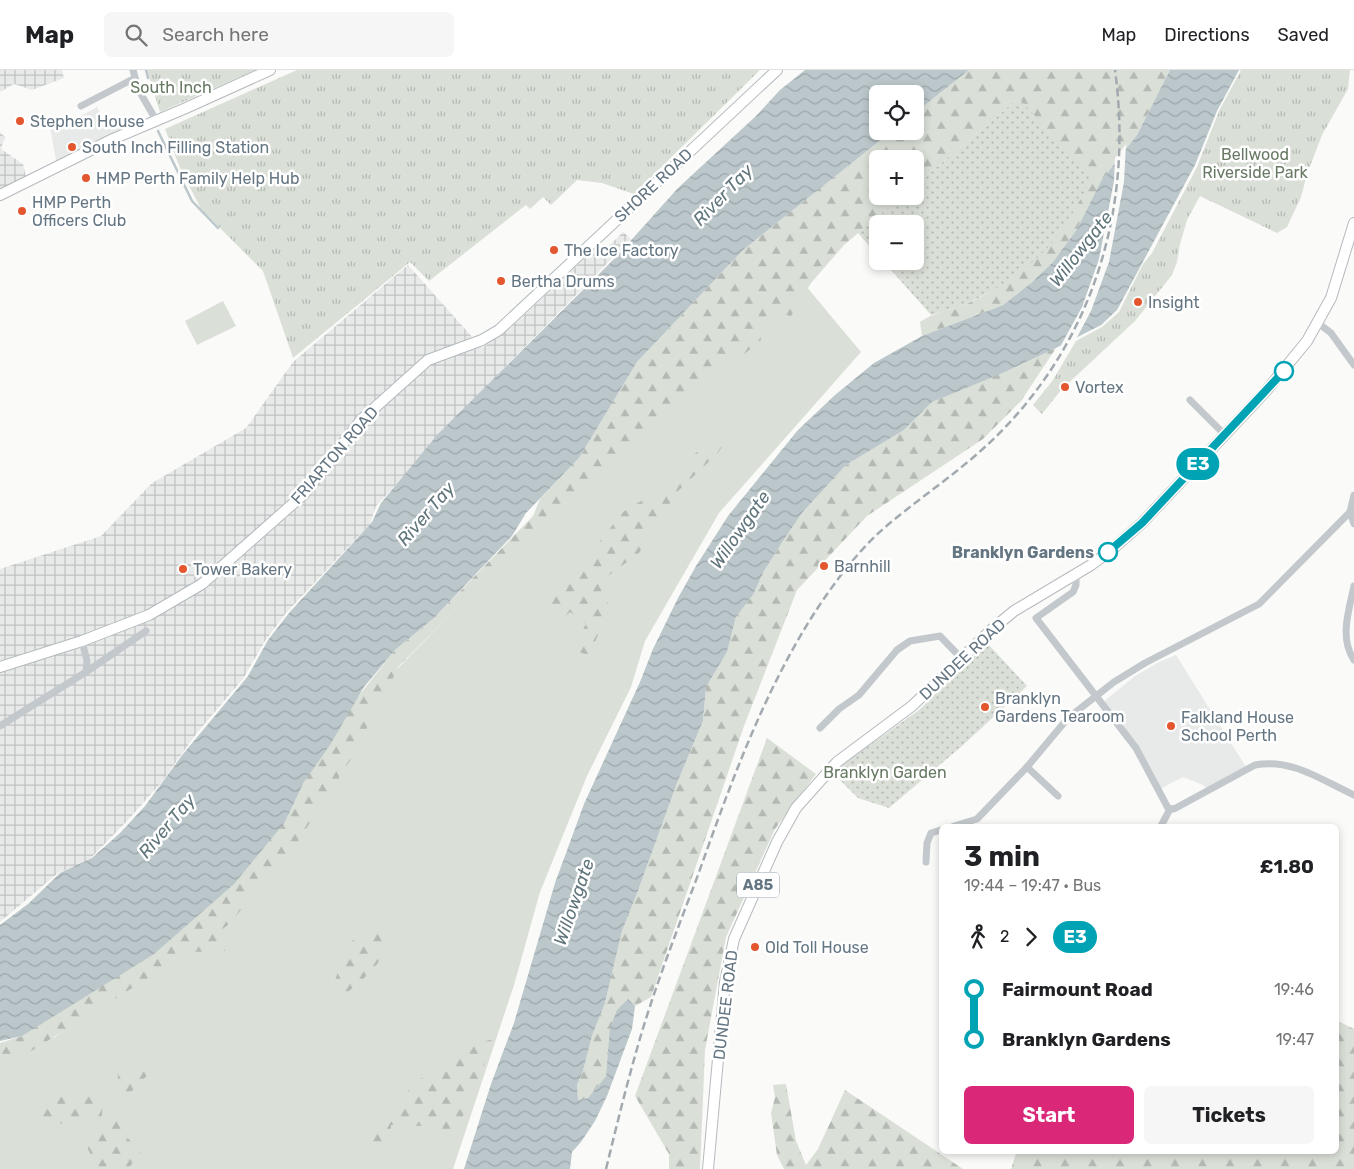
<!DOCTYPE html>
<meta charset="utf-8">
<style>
:root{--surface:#fff;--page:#f6f6f6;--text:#202124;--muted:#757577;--line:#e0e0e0;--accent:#db2777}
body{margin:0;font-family:Rubik,sans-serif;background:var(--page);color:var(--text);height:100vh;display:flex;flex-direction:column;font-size:19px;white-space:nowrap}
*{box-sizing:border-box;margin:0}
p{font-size:16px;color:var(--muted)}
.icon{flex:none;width:28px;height:28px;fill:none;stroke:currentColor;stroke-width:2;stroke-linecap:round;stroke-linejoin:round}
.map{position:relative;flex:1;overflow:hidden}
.details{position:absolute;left:939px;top:754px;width:400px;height:330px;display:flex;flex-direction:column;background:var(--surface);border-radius:8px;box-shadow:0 2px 8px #0003}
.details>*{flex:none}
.badge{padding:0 10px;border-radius:16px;font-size:18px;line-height:32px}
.tools{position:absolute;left:869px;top:15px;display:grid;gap:10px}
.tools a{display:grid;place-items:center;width:55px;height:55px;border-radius:8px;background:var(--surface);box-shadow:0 2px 8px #0003;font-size:25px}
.map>.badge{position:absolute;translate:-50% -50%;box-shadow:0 0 0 2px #fff}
.legs{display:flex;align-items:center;gap:8px;height:55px;padding:0 25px;font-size:16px}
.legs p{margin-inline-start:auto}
.summary{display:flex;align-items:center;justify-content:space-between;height:85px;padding:0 25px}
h1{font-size:28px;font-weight:700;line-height:38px}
.primary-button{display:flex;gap:10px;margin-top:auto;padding:10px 25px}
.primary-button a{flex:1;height:58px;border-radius:8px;background:var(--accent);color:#fff;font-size:20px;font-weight:700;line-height:58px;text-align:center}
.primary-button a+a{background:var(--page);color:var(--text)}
ul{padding:0 25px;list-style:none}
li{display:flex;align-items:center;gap:18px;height:50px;font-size:19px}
li i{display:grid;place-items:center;width:8px;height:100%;margin:0 6px;background:currentColor}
li i::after{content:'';width:12px;height:12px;margin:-6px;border:4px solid;border-radius:50%;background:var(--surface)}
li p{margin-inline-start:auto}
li:first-child i{background:linear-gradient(#0000 50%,currentColor 0)}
li:last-child i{background:linear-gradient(currentColor 50%,#0000 0)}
header{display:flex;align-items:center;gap:30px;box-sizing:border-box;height:70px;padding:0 25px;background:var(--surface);border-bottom:1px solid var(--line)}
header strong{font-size:24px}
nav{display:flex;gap:28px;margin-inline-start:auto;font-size:18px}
.search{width:350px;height:45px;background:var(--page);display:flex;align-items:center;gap:12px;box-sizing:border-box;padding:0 18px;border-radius:8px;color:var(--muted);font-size:19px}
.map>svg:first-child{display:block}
</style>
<header>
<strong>Map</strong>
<div class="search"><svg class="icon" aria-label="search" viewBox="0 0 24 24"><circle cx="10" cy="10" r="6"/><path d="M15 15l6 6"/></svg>Search here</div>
<nav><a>Map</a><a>Directions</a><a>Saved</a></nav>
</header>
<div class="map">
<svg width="1354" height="1099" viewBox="0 0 1354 1099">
<defs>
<pattern id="industrial-grid" width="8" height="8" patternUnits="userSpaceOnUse" patternTransform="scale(1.25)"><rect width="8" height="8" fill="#e8e9e9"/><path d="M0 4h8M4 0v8" fill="none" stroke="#c0c1c2"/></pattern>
<pattern id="forest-firs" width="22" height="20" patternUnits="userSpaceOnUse" patternTransform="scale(1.25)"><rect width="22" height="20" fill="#dadfd7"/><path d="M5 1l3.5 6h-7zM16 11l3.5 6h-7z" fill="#b4b9b4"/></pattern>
<pattern id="park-tufts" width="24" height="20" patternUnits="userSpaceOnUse" patternTransform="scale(1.25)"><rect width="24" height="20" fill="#dadfd7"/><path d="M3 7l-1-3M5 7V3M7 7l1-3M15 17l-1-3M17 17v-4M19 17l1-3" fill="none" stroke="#b4b9b4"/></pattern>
<pattern id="garden-dots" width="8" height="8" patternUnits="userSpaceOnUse" patternTransform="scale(1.25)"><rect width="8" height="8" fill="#dadfd7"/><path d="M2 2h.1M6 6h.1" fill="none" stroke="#b4b9b4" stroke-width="1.8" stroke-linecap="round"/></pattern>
<pattern id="water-waves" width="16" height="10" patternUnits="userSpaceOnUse" patternTransform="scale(1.25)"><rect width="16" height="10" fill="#bbc7cb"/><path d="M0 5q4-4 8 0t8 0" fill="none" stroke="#9ca6aa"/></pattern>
</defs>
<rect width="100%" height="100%" fill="#fafaf8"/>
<!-- built -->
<g fill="#e8e9e9">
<polygon points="97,37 104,52 119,50 124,60 57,95 49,52 64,46 70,52"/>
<polygon points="1176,585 1246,697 1207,719 1203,715 1183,707 1160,719 1103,632 1135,606 1159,592"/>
</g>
<!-- industrial -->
<g fill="url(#industrial-grid)">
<polygon points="0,0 62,0 64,8 32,20 14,14 0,22"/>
<polygon points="0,62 5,67 1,79 23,94 26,107 0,119"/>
<polygon points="623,162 631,169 508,294 376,436 370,454 286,543 265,571 243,609 196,664 161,713 128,750 88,791 58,803 0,852 0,499 101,466 152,413 246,358 293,292 408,195 482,278 510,258 598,176 607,178"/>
</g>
<!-- grass -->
<g fill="#dadfd7">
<polygon points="790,197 861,282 719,443 645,571 631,617 587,706 540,822 514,915 453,1099 0,1099 0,986 55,967 250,817 362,635"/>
<polygon points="223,231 236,256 197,275 185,251"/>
</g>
<!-- forest -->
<g fill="url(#forest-firs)">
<path d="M969 0H1170L1137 65 1101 111 1077 159 1053 192 1031 213 1003 235 922 266 920 252C935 242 951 240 966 234 1005 218 1033 192 1061 161L1019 28 915 115V89H878V126H902L844 175 811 213 791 246 770 242 758 257 761 270 741 287 720 293 631 384 470 525 399 596 351 689 291 782 228 855 217 863 225 881 190 882 4 998H0V973L22 966 285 752 304 712 357 628 395 580 434 548 533 446 540 429 579 388 637 292 743 180 892 61H915V43Z"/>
<polygon points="1056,278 1021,331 983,369 867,446 797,520 744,656 651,927 635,936 627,930 611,956 606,1006 588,1028 578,1030 577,1015 583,1001 592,966 605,933 622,861 639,818 677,713 703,651 706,617 727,582 736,547 753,525 764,501 783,471 802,443 846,395 904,360 932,332"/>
<path d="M737 352 718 383 678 421 639 483 604 509 609 539 589 586 572 579 586 554 570 542 559 552 541 536C553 523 564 509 582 505L584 491 623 442 674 411 693 385Z"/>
<polygon points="767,668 816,704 775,759 726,867 705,980 700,1099 669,1099 669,1084 635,1026"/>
<polygon points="375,855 385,868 378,893 363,909 343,926 335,910 349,873"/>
<polygon points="1336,950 1354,959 1354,1099 1011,1099 1017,1081 1336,1081"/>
<polygon points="495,969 456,1063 425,1056 391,1055 390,1077 381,1088 370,1081 375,1060 412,1016 461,976"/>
<polygon points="117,998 156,998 141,1011 121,1033"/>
<polygon points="786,1014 796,1071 806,1095 818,1079 845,1020 963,1099 784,1099 777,1085 771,1043 775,1027 773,1015"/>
<polygon points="72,1022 104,1026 101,1052 123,1047 125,1065 141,1082 128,1099 98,1099 84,1071 100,1053 78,1049 51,1056 34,1039"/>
</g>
<!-- park -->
<g fill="url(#park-tufts)">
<polygon points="147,0 256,0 160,42"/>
<polygon points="297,0 760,0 634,124 602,113 577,110 551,135 543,127 530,139 526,135 429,211 410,192 293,288 263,201 201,139 180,98 165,59"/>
<polygon points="1241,0 1350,0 1348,19 1322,65 1307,104 1301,127 1287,157 1277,163 1200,126 1187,150 1180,174 1177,192 1172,205 1135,251 1061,320 1042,344 1033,335 1053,310 1076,271 1102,257 1119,242 1143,194 1152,183 1197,97 1219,41"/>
</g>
<!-- garden -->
<g fill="url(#garden-dots)">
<path d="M1019 28 1091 109C1082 127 1073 144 1062 160 1038 193 1004 217 968 233 956 238 943 241 931 245L883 191H915V154H878L877 185 858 163 902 126H915V115Z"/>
<polygon points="987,573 1027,616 962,676 889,738 858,728 832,702 919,640"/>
</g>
<!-- water -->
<g fill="url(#water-waves)">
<polygon points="805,0 969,0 915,43 915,24 878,24 878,61 892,61 743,180 637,292 579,388 526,443 512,466 434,548 395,580 364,617 330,675 304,712 285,752 234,814 154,884 22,966 0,971 0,855 28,834 60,803 92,788 120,763 145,736 183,684 248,606 268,570 289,543 372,452 381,433 438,364 616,187 678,118 756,46 780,20"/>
<polygon points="1170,0 1239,0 1217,41 1195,95 1117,240 1101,255 1056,278 1000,304 932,332 904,360 846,395 802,443 783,471 764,501 753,525 736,547 727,582 706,617 703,651 677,713 639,818 622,861 605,933 592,966 583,1001 577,1015 578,1030 588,1028 606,1006 610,958 617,940 628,929 635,936 632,959 607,1026 595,1051 581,1072 572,1082 570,1099 464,1099 491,1014 514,953 555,813 584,734 640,612 653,579 678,528 696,496 728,446 798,360 835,325 874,293 922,266 1003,235 1031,213 1053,192 1077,159 1101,111 1137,65"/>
</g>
<!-- pier -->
<polygon fill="#fafaf8" points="1126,74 1124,112 1109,192 1091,241 1075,271 1059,279 1082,237 1099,189 1114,111 1115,88"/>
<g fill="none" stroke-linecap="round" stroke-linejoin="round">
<!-- stream -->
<g stroke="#bbc7cb" stroke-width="2.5">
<polyline points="146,0 148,8"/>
<polyline points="158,61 192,131 218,158"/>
</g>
<defs>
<polyline id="secondary" points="0,597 82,571 149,545 202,514 304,424 361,350 428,290 482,270 499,260 777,0"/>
<g id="primary">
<polyline points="0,125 113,69 186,38 270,0"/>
<polyline points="708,1099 725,912 734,869 777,772 796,738 837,692 912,636 991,560 1014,541 1091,495 1109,482 1142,453 1266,321 1307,271 1331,228 1354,153"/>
</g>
</defs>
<!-- secondary casing -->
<use href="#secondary" stroke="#b3babf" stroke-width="12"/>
<!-- primary casing -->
<use href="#primary" stroke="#b5babe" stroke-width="12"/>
<!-- street -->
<g stroke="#c3c8cc" stroke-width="7">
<polyline points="133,0 138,19 156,50"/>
<polyline points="81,36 135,8"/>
<polyline points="1318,253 1331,263 1354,295"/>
<polyline points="1190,330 1225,365"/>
<polyline points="1354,425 1350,442 1354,454"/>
<path d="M1076 504V515L1073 522 1036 548 1136 678 1168 738 1174 739 1255 695C1292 688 1321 710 1354 725"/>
<path d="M1354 516C1349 540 1339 568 1354 590"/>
<polyline points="86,602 146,561"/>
<polyline points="0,656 86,602 87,591 82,571"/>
<polyline points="820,658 839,639 859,625 897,580 910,571 940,566 962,589"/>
<polyline points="1027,697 1058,726"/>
<polyline points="954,756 977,749 1027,697 1068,648 1114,612 1145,593 1259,534 1350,442"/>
<polyline points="1161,756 1170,739"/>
<polyline points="926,792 927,773 931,763 941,760"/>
</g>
<!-- secondary -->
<use href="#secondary" stroke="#fff" stroke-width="10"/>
<!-- primary -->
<use href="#primary" stroke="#fff" stroke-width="10"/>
<!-- rail -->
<path stroke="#a2aab0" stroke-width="2.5" stroke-dasharray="8 4" stroke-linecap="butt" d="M606 1099C617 1054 628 1009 641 965 657 911 678 858 698 805 730 715 763 623 815 542 834 513 857 482 883 459 913 433 946 411 976 385 1088 288 1135 146 1115 0"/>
</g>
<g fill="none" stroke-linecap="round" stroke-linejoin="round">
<defs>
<polyline id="line-1" points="1108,482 1142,453 1284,301"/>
</defs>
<!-- line-1 casing -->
<use href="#line-1" stroke="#fff" stroke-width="11"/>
<!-- line-1 -->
<use href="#line-1" stroke="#00a3b4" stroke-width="8"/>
</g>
<!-- markers -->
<g fill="#e4572e" stroke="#fff" stroke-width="2">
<circle cx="20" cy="51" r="5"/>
<circle cx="72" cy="77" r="5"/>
<circle cx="86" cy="108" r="5"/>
<circle cx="22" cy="141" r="5"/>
<circle cx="554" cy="180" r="5"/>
<circle cx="501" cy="211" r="5"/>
<circle cx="1138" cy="232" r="5"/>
<circle cx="1065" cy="317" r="5"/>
<circle cx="824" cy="496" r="5"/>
<circle cx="183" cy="499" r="5"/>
<circle cx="985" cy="637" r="5"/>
<circle cx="1171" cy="656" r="5"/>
<circle cx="755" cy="877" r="5"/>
</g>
<g fill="#fff" stroke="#00a3b4" stroke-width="2.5">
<circle cx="1284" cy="301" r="9"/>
<circle cx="1108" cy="482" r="9"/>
</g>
<g text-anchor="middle" stroke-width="5" stroke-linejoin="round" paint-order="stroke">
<!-- shield labels -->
<rect fill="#fff" stroke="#939fa8" stroke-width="1" x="737" y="802.5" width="42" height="25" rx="4"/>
<g font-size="15" font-weight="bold" fill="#657683">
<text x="758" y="820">A85</text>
</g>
<!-- park labels -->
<g font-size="16" fill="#687a64" stroke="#fff">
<text x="171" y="23">South Inch</text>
<text x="1255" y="90">Bellwood<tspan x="1255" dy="18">Riverside Park</tspan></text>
<text x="885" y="708">Branklyn Garden</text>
</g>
<!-- poi labels -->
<g font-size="16" fill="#657683" stroke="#fff" text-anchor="start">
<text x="30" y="57">Stephen House</text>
<text x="82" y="83">South Inch Filling Station</text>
<text x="96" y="114">HMP Perth Family Help Hub</text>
<text x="32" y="138">HMP Perth<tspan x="32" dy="18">Officers Club</tspan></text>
<text x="564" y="186">The Ice Factory</text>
<text x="511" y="217">Bertha Drums</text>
<text x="1148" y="238">Insight</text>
<text x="1075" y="323">Vortex</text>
<text x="834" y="502">Barnhill</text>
<text x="193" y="505">Tower Bakery</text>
<text x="995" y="634">Branklyn<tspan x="995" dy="18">Gardens Tearoom</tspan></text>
<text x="1181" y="653">Falkland House<tspan x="1181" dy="18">School Perth</tspan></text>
<text x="765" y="883">Old Toll House</text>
</g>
<!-- street labels -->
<g font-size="16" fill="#657683" stroke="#fff">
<text transform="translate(653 115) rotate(-43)" y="6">SHORE ROAD</text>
<text transform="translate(334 385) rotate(-49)" y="6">FRIARTON ROAD</text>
<text transform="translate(962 589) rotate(-43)" y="6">DUNDEE ROAD</text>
<text transform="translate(725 935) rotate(-83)" y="6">DUNDEE ROAD</text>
</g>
<!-- stop labels -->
<g font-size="16" font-weight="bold" fill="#657683" stroke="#fff" text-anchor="end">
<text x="1094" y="488">Branklyn Gardens</text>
</g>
<!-- water labels -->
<g font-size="18" font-style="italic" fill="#60757c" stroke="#fff">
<text transform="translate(723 125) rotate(-46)" y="6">River Tay</text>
<text transform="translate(1081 179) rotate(-52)" y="6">Willowgate</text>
<text transform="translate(426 444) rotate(-49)" y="6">River Tay</text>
<text transform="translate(740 460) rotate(-55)" y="6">Willowgate</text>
<text transform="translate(167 756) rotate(-50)" y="6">River Tay</text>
<text transform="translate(574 832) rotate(-71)" y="6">Willowgate</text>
</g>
</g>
</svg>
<div class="tools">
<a><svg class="icon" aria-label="locate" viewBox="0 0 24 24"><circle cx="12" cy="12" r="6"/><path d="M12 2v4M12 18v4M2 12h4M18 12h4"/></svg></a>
<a>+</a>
<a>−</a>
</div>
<b class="badge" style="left:1198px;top:394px;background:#00a3b4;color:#fff">E3</b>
<section class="details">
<div class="summary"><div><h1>3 min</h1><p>19:44 – 19:47 · Bus</p></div><b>£1.80</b></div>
<div class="legs"><svg class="icon" aria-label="walk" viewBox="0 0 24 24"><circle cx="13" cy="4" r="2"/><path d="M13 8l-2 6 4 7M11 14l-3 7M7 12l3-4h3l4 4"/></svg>2<svg class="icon" aria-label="forward" viewBox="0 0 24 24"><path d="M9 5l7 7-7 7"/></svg><b class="badge" style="background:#00a3b4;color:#fff">E3</b></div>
<ul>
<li><i style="color:#00a3b4"></i><b>Fairmount Road</b><p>19:46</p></li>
<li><i style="color:#00a3b4"></i><b>Branklyn Gardens</b><p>19:47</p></li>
</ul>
<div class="primary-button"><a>Start</a><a>Tickets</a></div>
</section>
</div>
